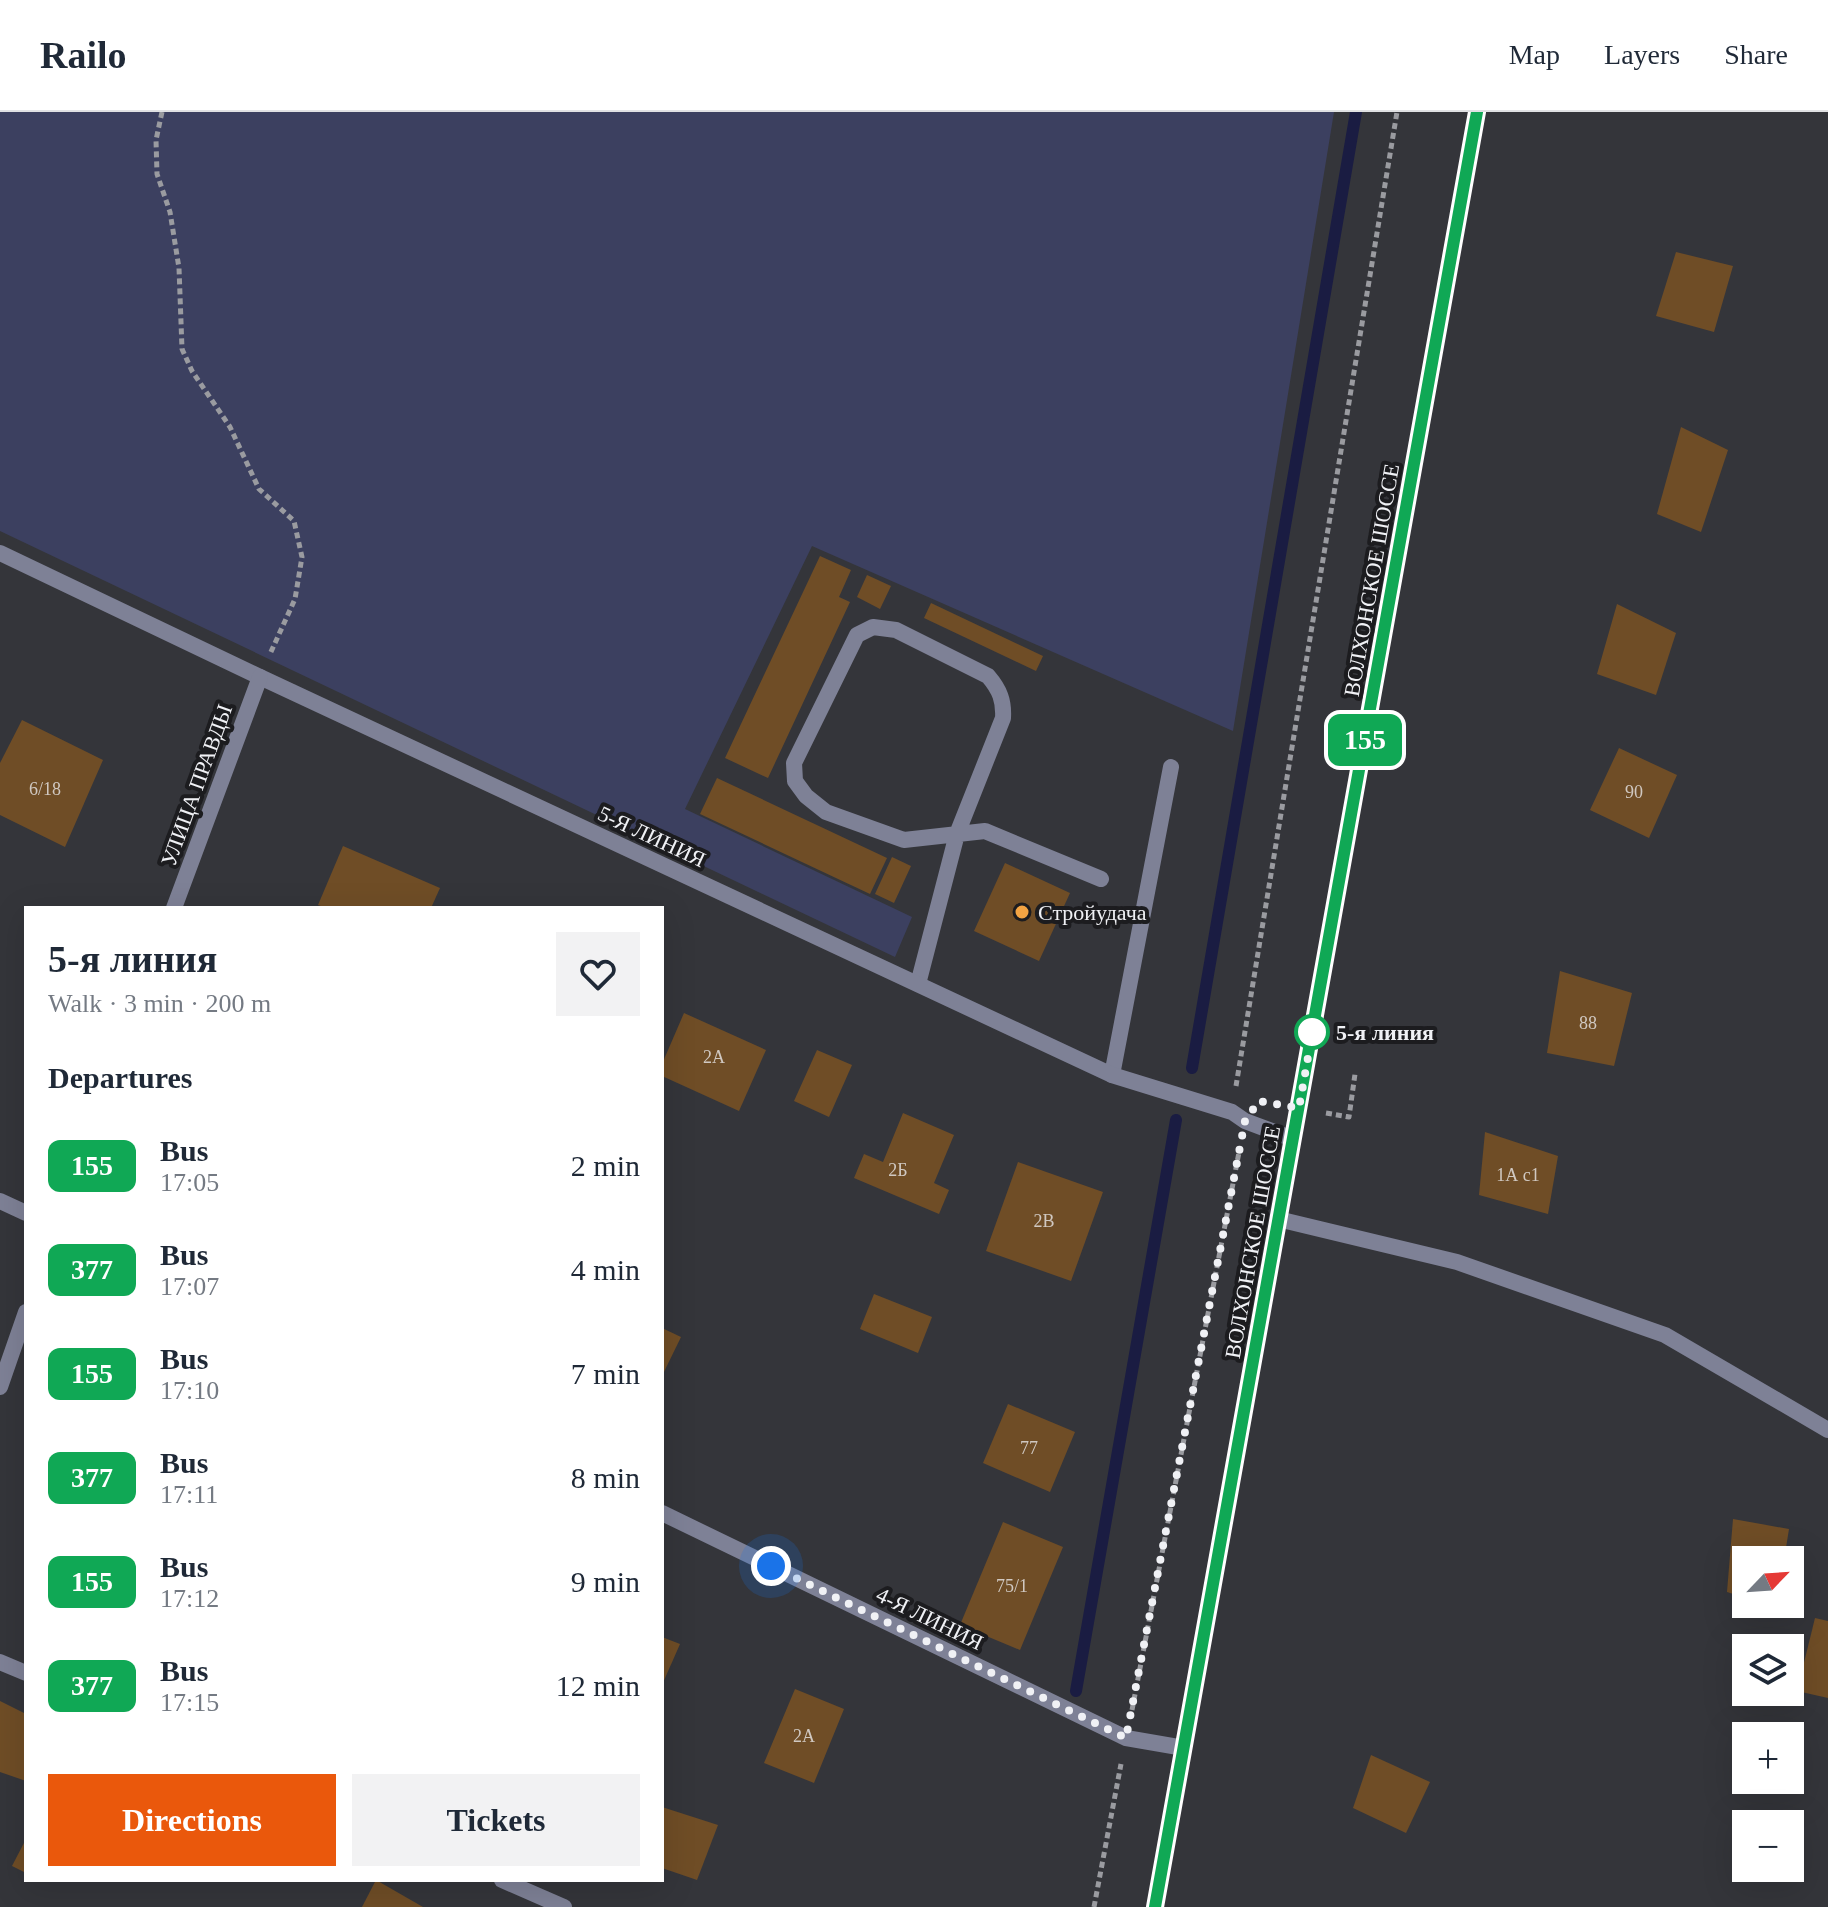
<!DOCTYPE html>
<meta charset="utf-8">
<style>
:root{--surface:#fff;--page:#f2f2f3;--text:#1f2937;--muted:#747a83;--line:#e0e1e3;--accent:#ea580c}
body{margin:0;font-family:"Times New Roman",serif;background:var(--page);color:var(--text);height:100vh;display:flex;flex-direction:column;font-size:30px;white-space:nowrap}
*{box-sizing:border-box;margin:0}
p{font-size:26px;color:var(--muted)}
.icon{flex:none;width:44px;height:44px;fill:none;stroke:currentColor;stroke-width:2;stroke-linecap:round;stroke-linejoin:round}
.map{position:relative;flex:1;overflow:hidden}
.sheet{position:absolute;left:24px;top:794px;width:640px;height:976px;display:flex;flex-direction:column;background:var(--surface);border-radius:0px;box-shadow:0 8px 32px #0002}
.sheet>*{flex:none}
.badge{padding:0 16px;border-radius:12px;font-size:28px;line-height:52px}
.needle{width:52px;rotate:65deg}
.buttons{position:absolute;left:1732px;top:1434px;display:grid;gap:16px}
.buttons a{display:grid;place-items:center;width:72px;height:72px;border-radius:0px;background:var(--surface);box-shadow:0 8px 32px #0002;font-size:40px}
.you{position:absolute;width:40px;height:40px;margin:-20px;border:6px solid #fff;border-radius:50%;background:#1a73e8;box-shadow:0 0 0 12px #1a73e833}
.map>.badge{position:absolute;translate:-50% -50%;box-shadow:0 0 0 4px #fff}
h2{padding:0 24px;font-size:30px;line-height:72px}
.round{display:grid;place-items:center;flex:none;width:84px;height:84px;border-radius:0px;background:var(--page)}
.summary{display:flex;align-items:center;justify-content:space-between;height:136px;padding:0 24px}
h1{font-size:38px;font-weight:600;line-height:60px}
.button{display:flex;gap:16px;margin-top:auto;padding:16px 24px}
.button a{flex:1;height:92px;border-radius:0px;background:var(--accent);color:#fff;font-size:32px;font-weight:600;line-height:92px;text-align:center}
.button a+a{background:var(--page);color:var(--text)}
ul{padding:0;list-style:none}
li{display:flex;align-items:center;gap:24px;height:104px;padding:0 24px}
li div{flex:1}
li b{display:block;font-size:30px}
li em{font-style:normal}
li .badge{min-width:88px;font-weight:700;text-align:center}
header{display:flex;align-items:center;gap:48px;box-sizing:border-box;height:112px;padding:0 40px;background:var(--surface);border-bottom:2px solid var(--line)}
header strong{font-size:38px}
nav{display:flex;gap:44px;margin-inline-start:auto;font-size:28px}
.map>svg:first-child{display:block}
</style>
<header>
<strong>Railo</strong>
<nav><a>Map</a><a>Layers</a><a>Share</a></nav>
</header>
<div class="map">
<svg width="1828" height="1795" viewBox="0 0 1828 1795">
<rect width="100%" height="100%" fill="#34353a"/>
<!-- green -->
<polygon fill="#3c4060" points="0,0 1334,0 1233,619 812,434 685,697 912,805 895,845 0,419"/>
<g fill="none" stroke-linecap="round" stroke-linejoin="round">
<!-- stream -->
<g stroke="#1a1c42" stroke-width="12">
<polyline points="1192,956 1356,0"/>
<polyline points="1076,1579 1176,1008"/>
</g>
</g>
<!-- building -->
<g fill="#6f4d26">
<polygon points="1676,140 1733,154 1714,220 1656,204"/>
<polygon points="1681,315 1728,338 1701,420 1657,402"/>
<polygon points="820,444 851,458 839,485 850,490 768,666 725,646"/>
<polygon points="867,463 891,474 880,497 857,485"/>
<polygon points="931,491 1043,544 1036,559 924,506"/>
<polygon points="1617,492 1676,521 1656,583 1597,562"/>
<polygon points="22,608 103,648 65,735 0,703 0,651"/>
<polygon points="1619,636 1677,663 1649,726 1590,698"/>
<polygon points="717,666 887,746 870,782 700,702"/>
<polygon points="343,734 440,776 431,796 326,796 318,793"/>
<polygon points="892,745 911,754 894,791 875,782"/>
<polygon points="1005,751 1070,781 1039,849 974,819"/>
<polygon points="1560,859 1632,881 1614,954 1547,941"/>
<polygon points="684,901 766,938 739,999 662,964 662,952"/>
<polygon points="817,938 852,953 829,1005 794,989"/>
<polygon points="903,1001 954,1023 934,1071 949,1078 939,1102 854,1066 864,1042 883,1050"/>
<polygon points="1485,1020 1558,1044 1548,1102 1479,1083"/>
<polygon points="1018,1050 1103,1080 1071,1169 986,1139"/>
<polygon points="874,1182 932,1205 918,1241 860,1217"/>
<polygon points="662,1216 681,1225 662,1264"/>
<polygon points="1008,1292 1075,1320 1050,1380 983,1351"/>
<polygon points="1733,1407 1789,1417 1784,1448 1746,1448 1746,1486 1727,1480"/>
<polygon points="1003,1410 1063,1435 1020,1538 960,1513"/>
<polygon points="1815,1506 1828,1509 1828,1586 1797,1579"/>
<polygon points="662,1525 680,1532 662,1573"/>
<polygon points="795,1577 844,1597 814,1671 764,1651"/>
<polygon points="0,1589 26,1602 26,1669 0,1660"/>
<polygon points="1371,1643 1430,1670 1406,1721 1353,1696"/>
<polygon points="662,1695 718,1713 697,1768 662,1756"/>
<polygon points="26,1727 26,1761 12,1754"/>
<polygon points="376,1768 423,1795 362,1795"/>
</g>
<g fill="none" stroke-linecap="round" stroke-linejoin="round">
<!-- path -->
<g stroke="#9a9ba0" stroke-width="5" stroke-dasharray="6 4" stroke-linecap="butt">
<polyline points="162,0 156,28 157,62 170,100 179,156 182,237 192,259 230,315 259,377 294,409 302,445 295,487 270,542"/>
<polyline points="1236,974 1397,0"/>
<polyline points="1326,1001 1349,1005 1355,962"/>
<polyline points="1132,1598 1240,1035"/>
<polyline points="1094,1795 1121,1652"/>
</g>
<!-- lane -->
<g stroke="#7e8196" stroke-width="16">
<path d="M918 872 957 722 1003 606C1004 589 1000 578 988 564L896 518 873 515 857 523 794 651 795 669 806 684 826 700 904 728 985 719 1101 767"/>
<polyline points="1112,963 1171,655"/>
</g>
<!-- street -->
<g stroke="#7e8196" stroke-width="16">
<polyline points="0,441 260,565 1112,963 1232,1000 1245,1009 1293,1027"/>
<polyline points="174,796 260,565"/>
<polyline points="0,1089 26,1101"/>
<polyline points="1278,1107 1457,1150 1665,1223 1828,1318"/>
<polyline points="0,1275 26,1200"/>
<polyline points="662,1401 1126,1626 1184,1636"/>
<polyline points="0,1550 26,1561"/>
<polyline points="502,1768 564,1795"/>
</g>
<!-- secondary -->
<polyline stroke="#a6abcd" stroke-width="16" points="1155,1795 1477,0"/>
</g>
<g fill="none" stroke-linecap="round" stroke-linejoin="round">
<defs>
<polyline id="line" points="1155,1795 1477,0"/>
</defs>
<!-- line casing -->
<use href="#line" stroke="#fff" stroke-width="18"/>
<!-- line -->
<use href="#line" stroke="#10a855" stroke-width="12"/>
<!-- walk -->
<polyline stroke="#f0f1f5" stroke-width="8" stroke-dasharray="0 14.4" points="771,1454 1126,1626 1245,1009 1259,989 1299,996 1313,917 1312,920"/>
</g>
<!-- markers -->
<circle fill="#f3a443" stroke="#1c1c1f" stroke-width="3" cx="1022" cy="800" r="8"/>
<circle fill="#fff" stroke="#10a855" stroke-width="4" cx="1312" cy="920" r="16"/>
<g text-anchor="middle" stroke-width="8" stroke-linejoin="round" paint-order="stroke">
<!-- number labels -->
<g font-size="18" fill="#d0c8c1">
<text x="45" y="683">6/18</text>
<text x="1634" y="686">90</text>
<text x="1588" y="917">88</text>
<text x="714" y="951">2А</text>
<text x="898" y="1064">2Б</text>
<text x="1518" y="1069">1А с1</text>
<text x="1044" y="1115">2В</text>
<text x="1029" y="1342">77</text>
<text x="1012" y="1480">75/1</text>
<text x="804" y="1630">2А</text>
</g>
<!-- street labels -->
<g font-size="22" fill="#f0f1f5" stroke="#1c1c1f">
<text transform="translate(1371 468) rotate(-80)" y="8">ВОЛХОНСКОЕ ШОССЕ</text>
<text transform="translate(196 673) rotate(-70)" y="8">УЛИЦА ПРАВДЫ</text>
<text transform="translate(652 724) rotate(25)" y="8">5-Я ЛИНИЯ</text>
<text transform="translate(1252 1130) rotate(-80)" y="8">ВОЛХОНСКОЕ ШОССЕ</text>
<text transform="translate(930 1506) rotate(26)" y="8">4-Я ЛИНИЯ</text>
</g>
<!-- poi labels -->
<g font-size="22" fill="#f0f1f5" stroke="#1c1c1f" text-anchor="start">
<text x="1038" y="808">Стройудача</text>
</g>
<!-- stop labels -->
<g font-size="22" font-weight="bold" fill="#f0f1f5" stroke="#1c1c1f" text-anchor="start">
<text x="1336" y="928">5-я линия</text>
</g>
</g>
</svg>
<div class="buttons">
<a><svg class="needle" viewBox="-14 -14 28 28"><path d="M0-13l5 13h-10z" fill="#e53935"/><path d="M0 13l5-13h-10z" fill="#747a83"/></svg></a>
<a><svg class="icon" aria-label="layers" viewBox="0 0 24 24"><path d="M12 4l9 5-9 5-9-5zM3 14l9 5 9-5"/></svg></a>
<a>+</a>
<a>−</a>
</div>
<div class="you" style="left:771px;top:1454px"></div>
<b class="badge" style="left:1365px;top:628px;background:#10a855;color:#fff">155</b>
<section class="sheet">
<div class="summary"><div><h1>5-я линия</h1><p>Walk · 3 min · 200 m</p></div><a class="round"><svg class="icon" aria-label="heart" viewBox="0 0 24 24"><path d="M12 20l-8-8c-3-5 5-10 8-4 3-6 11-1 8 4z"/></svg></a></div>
<h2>Departures</h2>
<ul>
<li><span class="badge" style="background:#10a855;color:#fff">155</span><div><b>Bus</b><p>17:05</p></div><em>2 min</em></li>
<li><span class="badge" style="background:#10a855;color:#fff">377</span><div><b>Bus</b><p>17:07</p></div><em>4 min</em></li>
<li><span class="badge" style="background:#10a855;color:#fff">155</span><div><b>Bus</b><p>17:10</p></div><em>7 min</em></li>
<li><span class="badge" style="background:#10a855;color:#fff">377</span><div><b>Bus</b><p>17:11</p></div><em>8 min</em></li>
<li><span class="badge" style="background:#10a855;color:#fff">155</span><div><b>Bus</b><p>17:12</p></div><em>9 min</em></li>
<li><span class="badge" style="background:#10a855;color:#fff">377</span><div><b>Bus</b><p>17:15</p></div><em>12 min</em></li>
</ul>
<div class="button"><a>Directions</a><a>Tickets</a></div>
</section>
</div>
